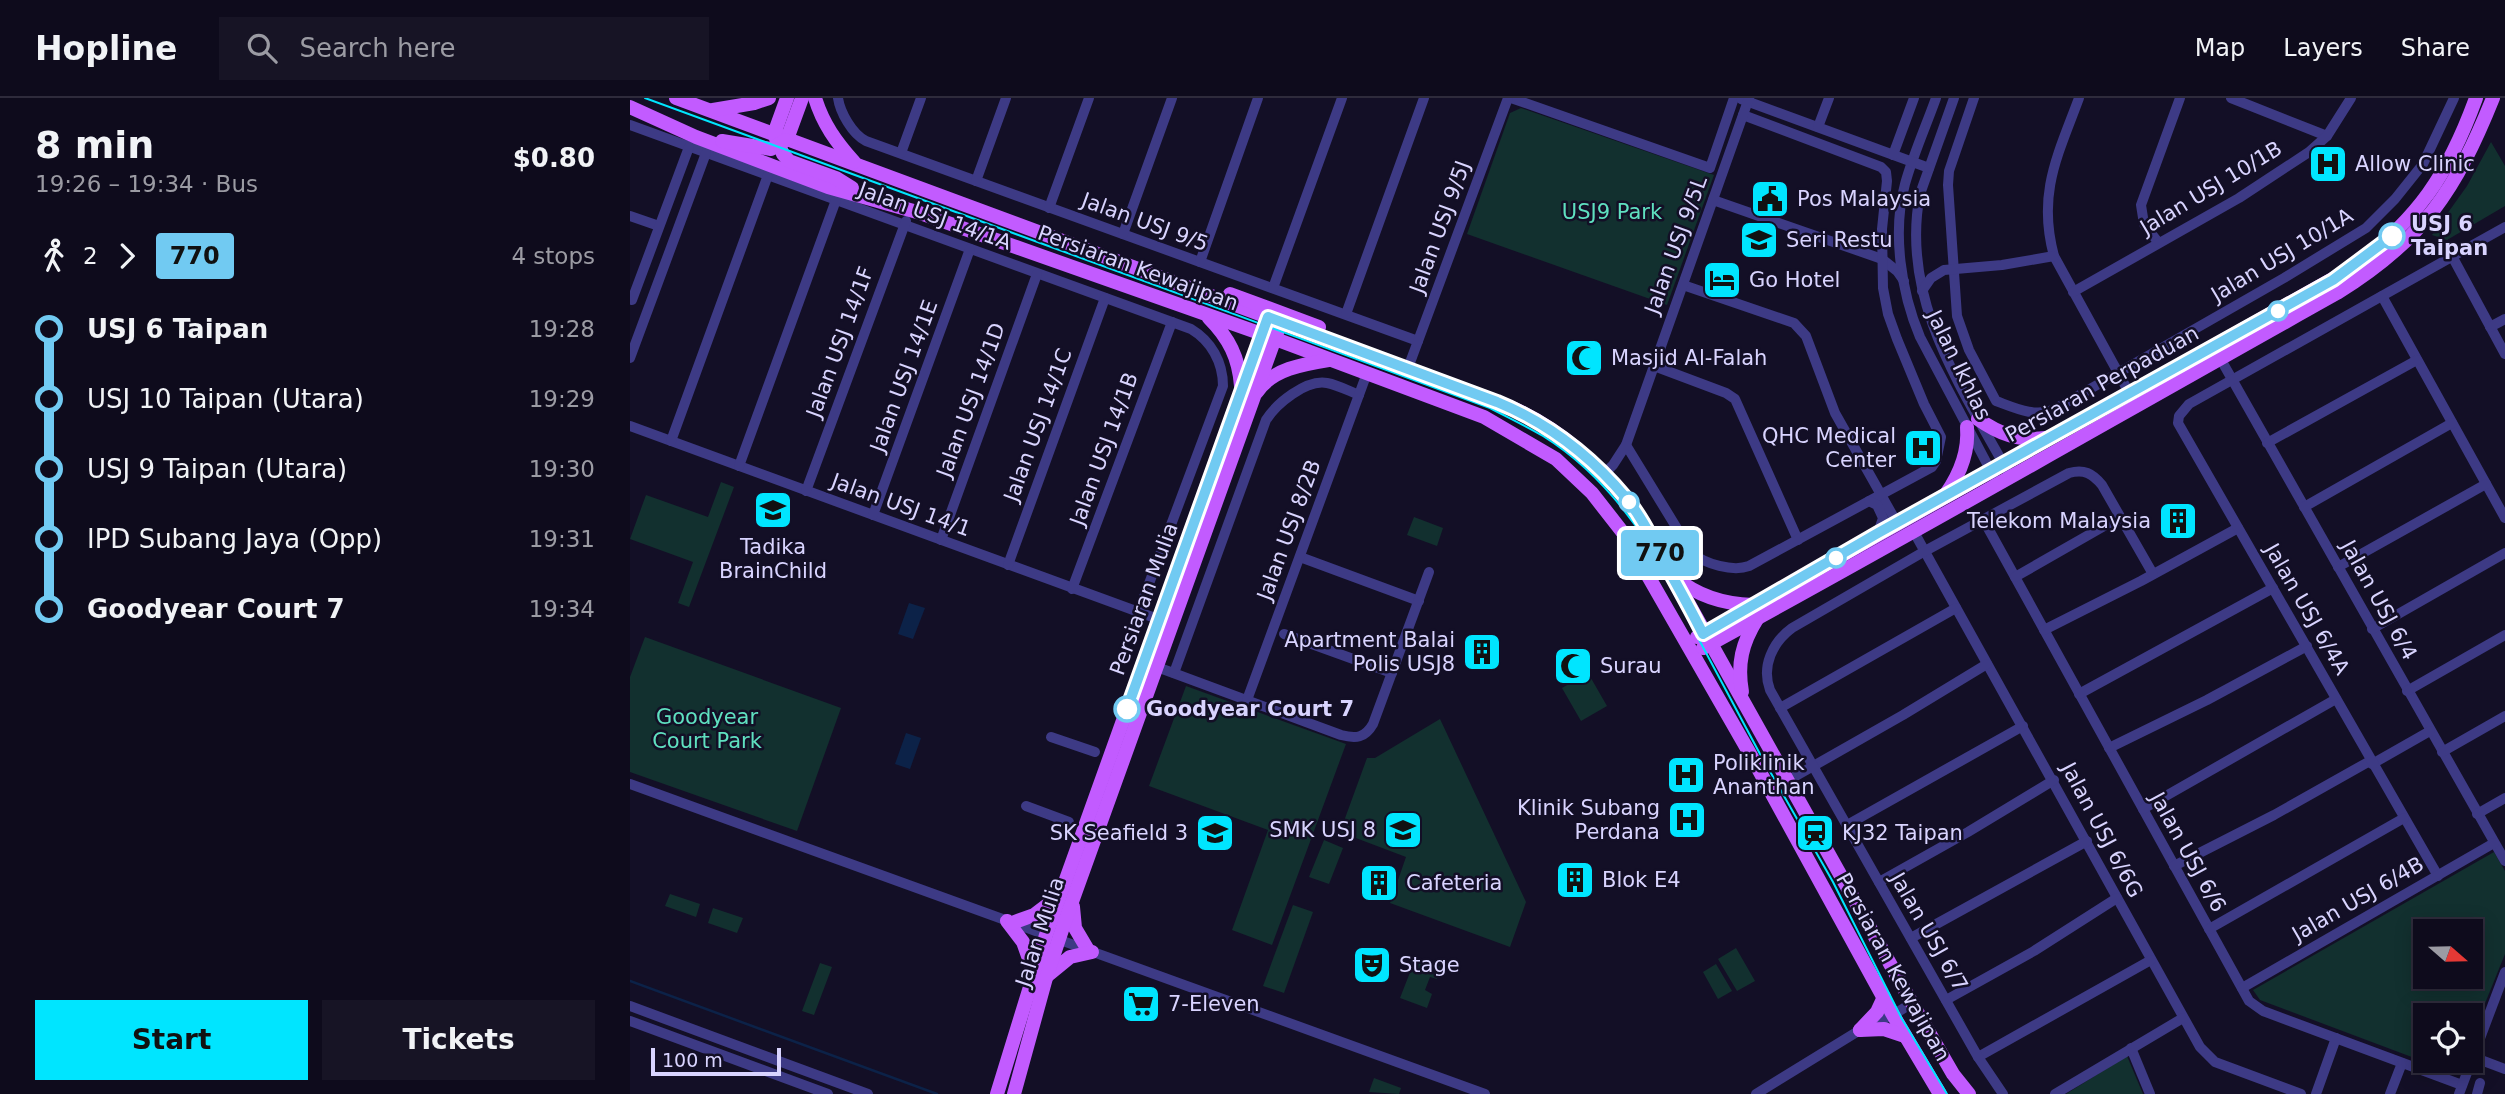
<!DOCTYPE html>
<meta charset="utf-8">
<style>
:root{--surface:#0e0b1c;--page:#171425;--text:#f1f3f6;--muted:#9b9ba3;--line:#2e2b3b;--accent:#00e5ff}
body{margin:0;font-family:"DejaVu Sans",sans-serif;background:var(--page);color:var(--text);height:100vh;display:flex;flex-direction:column;font-size:26px;white-space:nowrap}
*{box-sizing:border-box;margin:0}
p{font-size:23px;color:var(--muted)}
.icon{flex:none;width:38px;height:38px;fill:none;stroke:currentColor;stroke-width:2;stroke-linecap:round;stroke-linejoin:round}
.map{position:relative;flex:1;overflow:hidden}
.sheet{display:flex;flex-direction:column;background:var(--surface);width:630px}
.sheet>*{flex:none}
.badge{padding:0 14px;border-radius:5px;font-size:24px;line-height:46px}
.needle{width:46px;rotate:110deg}
.buttons{position:absolute;left:1783px;top:821px;display:grid;gap:14px}
.buttons a{display:grid;place-items:center;width:70px;height:70px;border-radius:0px;background:var(--surface);box-shadow:0 4px 18px #0003,0 0 0 2px var(--line);font-size:35px}
.scale{position:absolute;left:21px;bottom:18px;width:130px;box-sizing:border-box;padding-left:7px;border:4px solid #d9d4ff;border-top:0;font-size:19px;line-height:24px;white-space:nowrap;color:#d9d4ff;-webkit-text-stroke:5px #130f26;paint-order:stroke}
.map>.badge{position:absolute;translate:-50% -50%;box-shadow:0 0 0 4px #fff}
.legs{display:flex;align-items:center;gap:10px;height:77px;padding:0 35px;font-size:23px}
.legs p{margin-inline-start:auto}
.head{display:flex;align-items:center;justify-content:space-between;height:119px;padding:0 35px}
h1{font-size:38px;font-weight:600;line-height:52px}
.cta{display:flex;gap:14px;margin-top:auto;padding:14px 35px}
.cta a{flex:1;height:80px;border-radius:0px;background:var(--accent);color:#111;font-size:28px;font-weight:600;line-height:80px;text-align:center}
.cta a+a{background:var(--page);color:var(--text)}
ul{padding:0 35px;list-style:none}
li{display:flex;align-items:center;gap:24px;height:70px;font-size:26px}
li i{display:grid;place-items:center;width:10px;height:100%;margin:0 9px;background:currentColor}
li i::after{content:'';width:18px;height:18px;margin:-9px;border:5px solid;border-radius:50%;background:var(--surface)}
li p{margin-inline-start:auto}
li:first-child i{background:linear-gradient(#0000 50%,currentColor 0)}
li:last-child i{background:linear-gradient(currentColor 50%,#0000 0)}
header{display:flex;align-items:center;gap:42px;box-sizing:border-box;height:98px;padding:0 35px;background:var(--surface);border-bottom:2px solid var(--line)}
header strong{font-size:33px}
nav{display:flex;gap:38px;margin-inline-start:auto;font-size:24px}
.search{width:490px;height:63px;background:var(--page);display:flex;align-items:center;gap:18px;box-sizing:border-box;padding:0 24px;border-radius:0px;color:var(--muted);font-size:26px}
main{display:flex;flex:1;min-height:0}
.map>svg:first-child{display:block}
</style>
<header>
<strong>Hopline</strong>
<div class="search"><svg class="icon" aria-label="search" viewBox="0 0 24 24"><circle cx="10" cy="10" r="6"/><path d="M15 15l6 6"/></svg>Search here</div>
<nav><a>Map</a><a>Layers</a><a>Share</a></nav>
</header>
<main>
<section class="sheet">
<div class="head"><div><h1>8 min</h1><p>19:26 – 19:34 · Bus</p></div><b>$0.80</b></div>
<div class="legs"><svg class="icon" aria-label="walk" viewBox="0 0 24 24"><circle cx="13" cy="4" r="2"/><path d="M13 8l-2 6 4 7M11 14l-3 7M7 12l3-4h3l4 4"/></svg>2<svg class="icon" aria-label="forward" viewBox="0 0 24 24"><path d="M9 5l7 7-7 7"/></svg><b class="badge" style="background:#71caf2;color:#111">770</b><p>4 stops</p></div>
<ul>
<li><i style="color:#71caf2"></i><b>USJ 6 Taipan</b><p>19:28</p></li>
<li><i style="color:#71caf2"></i><span>USJ 10 Taipan (Utara)</span><p>19:29</p></li>
<li><i style="color:#71caf2"></i><span>USJ 9 Taipan (Utara)</span><p>19:30</p></li>
<li><i style="color:#71caf2"></i><span>IPD Subang Jaya (Opp)</span><p>19:31</p></li>
<li><i style="color:#71caf2"></i><b>Goodyear Court 7</b><p>19:34</p></li>
</ul>
<div class="cta"><a>Start</a><a>Tickets</a></div>
</section>
<div class="map">
<svg width="1875" height="996" viewBox="0 0 1875 996">
<rect width="100%" height="100%" fill="#130f26"/>
<!-- green -->
<g fill="#12302f" fill-rule="evenodd">
<polygon points="891,10 1084,77 1037,207 837,136 880,15"/>
<polygon points="1861,44 1875,68 1875,108 1817,142 1802,137 1837,88"/>
<polygon points="91,384 104,389 59,509 48,505 63,464 0,441 16,397 78,419"/>
<polygon points="784,419 813,430 807,448 777,437"/>
<polygon points="15,539 211,610 167,733 0,674 0,579"/>
<polygon points="958,575 977,608 951,623 932,590"/>
<polygon points="556,588 716,646 642,847 602,832 638,732 519,688"/>
<polygon points="810,621 896,804 880,849 760,805 776,759 710,734 737,660 745,660"/>
<polygon points="694,742 713,750 699,786 679,779"/>
<path d="M1864 754 1875 773V856L1841 940V917H1796V962L1832 963 1827 976 1630 902 1623 892ZM1796 833H1841V878H1796Z"/>
<polygon points="40,796 70,806 66,819 35,808"/>
<polygon points="663,807 683,814 654,895 633,888"/>
<polygon points="83,810 113,820 107,835 78,825"/>
<polygon points="1106,850 1125,883 1107,893 1088,861"/>
<polygon points="786,859 811,869 807,881 800,879 795,892 802,896 797,910 770,900"/>
<polygon points="190,865 202,869 184,917 172,913"/>
<polygon points="1086,866 1102,893 1088,901 1073,874"/>
<polygon points="1497,958 1513,996 1436,996"/>
<polygon points="744,980 771,990 769,996 739,994"/>
</g>
<!-- water -->
<g fill="#0c2248">
<polygon points="279,505 295,510 283,541 268,536"/>
<polygon points="276,635 291,640 280,671 265,666"/>
</g>
<g fill="none" stroke-linecap="round" stroke-linejoin="round">
<!-- stream -->
<polyline stroke="#0c2248" stroke-width="2.5" points="0,883 307,996"/>
<!-- minor -->
<g stroke="#3d3a85" stroke-width="10">
<path d="M208 0C210 14 222 36 236 43L788 243"/>
<polyline points="881,0 1080,70 1104,0"/>
<path d="M1306 0C1296 28 1283 57 1275 86 1262 134 1271 194 1290 239L1364 379"/>
<path d="M1324 0 1290 96C1270 199 1329 286 1377 372"/>
<path d="M1344 0 1319 73 1318 87 1327 218 1339 252 1366 303C1385 310 1405 320 1425 311L1654 180 1736 130 1765 101 1793 66 1824 0"/>
<path d="M1449 0C1428 57 1407 95 1424 158L1502 300"/>
<polyline points="1601,0 1697,38"/>
<polyline points="1111,1 1299,70"/>
<path d="M0 27 561 231C581 243 593 264 593 288L508 515"/>
<polyline points="1188,29 1199,0"/>
<polyline points="271,55 291,0"/>
<polyline points="1263,57 1284,0"/>
<polyline points="346,83 376,0"/>
<polyline points="1083,102 1252,161 1267,173 1274,183"/>
<polyline points="419,110 459,0"/>
<polyline points="0,118 29,128"/>
<polyline points="493,136 542,0"/>
<polyline points="1528,144 1514,126 1511,107 1550,0"/>
<polyline points="1822,158 1875,256"/>
<polyline points="570,164 628,0"/>
<polyline points="1053,187 1164,225 1176,238 1205,315 1267,425"/>
<polyline points="643,190 712,0"/>
<polyline points="1292,193 1301,180 1314,172 1372,167 1424,158"/>
<polyline points="1443,194 1609,100 1679,54 1697,38 1721,0"/>
<polyline points="1752,198 1875,420"/>
<polyline points="2,202 59,49"/>
<polyline points="716,216 794,0"/>
<polyline points="1860,229 1875,221"/>
<polyline points="0,260 76,55"/>
<polyline points="1590,260 1875,763"/>
<polyline points="1024,268 1096,295 1105,301 1168,442"/>
<polyline points="778,270 878,0"/>
<polyline points="0,328 536,524"/>
<polyline points="41,343 138,77"/>
<polyline points="1637,345 1787,262"/>
<path d="M996 347 1062 455C1075 466 1103 474 1119 468L1302 369 1306 363 1311 339 1294 306 1267 241 1258 216 1253 190 1252 131 1257 83 1256 74 1251 69 1113 17"/>
<polyline points="109,368 206,102"/>
<polyline points="973,377 983,367 996,347 1119,0"/>
<polyline points="176,393 276,123"/>
<polyline points="1239,403 1247,407 1253,420 1248,435"/>
<polyline points="1674,409 1822,325"/>
<polyline points="243,417 340,151"/>
<polyline points="1353,421 1619,903 1633,913 1832,987"/>
<polyline points="1284,434 1570,949 1585,964 1671,996"/>
<polyline points="311,442 407,176"/>
<polyline points="670,459 789,503"/>
<polyline points="378,467 475,200"/>
<polyline points="1708,469 1856,386"/>
<polyline points="1385,479 1490,419"/>
<polyline points="442,491 542,224"/>
<polyline points="1742,531 1875,455"/>
<polyline points="1414,532 1511,483 1608,430"/>
<polyline points="654,536 762,575"/>
<path d="M527 569 711 637C726 641 735 640 743 626L799 474"/>
<path d="M544 575 636 322C646 306 676 281 697 285 708 287 719 293 729 297"/>
<polyline points="1777,593 1875,537"/>
<polyline points="1449,596 1643,490"/>
<polyline points="617,602 737,275"/>
<polyline points="1150,610 1326,510"/>
<polyline points="421,639 465,654"/>
<polyline points="1479,650 1577,602 1677,548"/>
<polyline points="1812,654 1875,618"/>
<polyline points="1742,666 1800,633"/>
<polyline points="1157,683 1273,617 1357,566"/>
<polyline points="0,686 855,996"/>
<polyline points="396,708 439,724"/>
<polyline points="1513,711 1706,601"/>
<polyline points="1847,716 1875,700"/>
<polyline points="1217,727 1393,628"/>
<polyline points="1544,768 1644,717 1740,663"/>
<polyline points="1808,778 1548,325 1549,318 1559,306 1875,129"/>
<polyline points="1249,784 1338,734 1424,682"/>
<polyline points="1579,831 1774,720"/>
<polyline points="1281,840 1457,743"/>
<polyline points="1612,890 1864,745"/>
<polyline points="1316,902 1404,853 1487,800"/>
<polyline points="0,908 238,996"/>
<polyline points="0,923 198,996"/>
<polyline points="1501,950 1520,996"/>
<polyline points="1348,959 1521,862"/>
<polyline points="1843,959 1875,971"/>
<polyline points="1126,996 1230,932 1263,917 1282,905"/>
<path d="M1373 996 1348 959 1140 592C1131 568 1143 544 1162 530L1295 453 1439 375C1454 371 1462 375 1472 387L1523 476"/>
<polyline points="1425,996 1553,920"/>
<polyline points="1686,996 1706,940"/>
<polyline points="1760,996 1772,965"/>
<polyline points="1829,996 1875,874"/>
<polyline points="1847,996 1850,985"/>
</g>
<!-- major -->
<g stroke="#c25bff" stroke-width="14">
<path d="M46 0 838 293C855 299 872 305 889 313 940 337 981 379 1013 424L1282 905 1323 976 1339 996"/>
<path d="M185 0C193 26 206 44 224 64"/>
<polyline points="0,9 66,39 198,89 287,114 632,236 854,319 926,361 962,395 994,436 1119,654 1263,917 1310,996"/>
<polyline points="83,12 124,5 139,0"/>
<polyline points="144,36 153,56 159,63 206,80 222,90"/>
<polyline points="144,36 157,0"/>
<polyline points="157,41 172,0"/>
<polyline points="92,43 141,51 156,42"/>
<polyline points="600,196 689,229"/>
<path d="M579 220C599 240 609 260 611 288"/>
<path d="M627 294C642 271 674 266 699 262"/>
<path d="M1348 321C1369 336 1389 343 1415 340"/>
<path d="M1316 396C1330 376 1339 354 1337 329"/>
<path d="M1045 479C1067 498 1094 506 1123 507"/>
<path d="M1067 539 1722 170C1788 121 1818 77 1846 0"/>
<path d="M1073 550C1286 434 1496 313 1707 195 1793 142 1826 92 1863 0"/>
<path d="M1112 594C1107 566 1112 545 1127 521"/>
<polyline points="443,809 445,830 458,852"/>
<polyline points="377,823 393,844 404,875"/>
<polyline points="382,825 404,817 429,798"/>
<polyline points="418,877 440,859 462,854"/>
<polyline points="1230,932 1254,931 1275,938"/>
<polyline points="1230,932 1247,914 1254,899"/>
<polyline points="367,996 416,837 635,227"/>
<polyline points="384,996 416,880 434,826 648,232"/>
</g>
<!-- tram -->
<path stroke="#00e5ff" stroke-width="2" d="M15 0 860 310C877 319 896 328 913 338 956 365 991 404 1018 446L1130 656 1203 784 1272 921 1317 996"/>
</g>
<g fill="none" stroke-linecap="round" stroke-linejoin="round">
<defs>
<path id="line-1" d="M497 611 638 219 867 304C918 325 960 357 996 400 1011 418 1021 439 1032 460 1046 485 1060 510 1073 536L1248 435 1703 182 1762 138"/>
</defs>
<!-- line-1 casing -->
<use href="#line-1" stroke="#fff" stroke-width="16"/>
<!-- line-1 -->
<use href="#line-1" stroke="#71caf2" stroke-width="10"/>
</g>
<!-- icons -->
<defs>
<symbol id="hospital-square" viewBox="-11 -11 22 22"><rect x="-9" y="-9" width="18" height="18" rx="4" fill="#00e5ff" stroke="#130f26"/><path d="M-5-5h3v3.5h4V-5h3V5h-3V1.5h-4V5h-3Z" fill="#111"/></symbol>
<symbol id="civic-square" viewBox="-11 -11 22 22"><rect x="-9" y="-9" width="18" height="18" rx="4" fill="#00e5ff" stroke="#130f26"/><path d="M-.6-6.5H3V-4.5H.6V-3L4-1V1h2V6H-6V1h2V-1L-.6-3ZM-1.2 2.5V6h2.4V2.5Z" fill="#111"/></symbol>
<symbol id="school-square" viewBox="-11 -11 22 22"><rect x="-9" y="-9" width="18" height="18" rx="4" fill="#00e5ff" stroke="#130f26"/><path d="M0-5L7-2L0 1L-7-2ZM-4 1L0 2.5L4 1V4Q0 6-4 4Z" fill="#111"/></symbol>
<symbol id="hotel-square" viewBox="-11 -11 22 22"><rect x="-9" y="-9" width="18" height="18" rx="4" fill="#00e5ff" stroke="#130f26"/><path d="M-6-4.5h1.5V1H6V5H4.5V3h-9V5H-6ZM-4 0a1.8 1.8 0 1 1 3.6 0ZM.5 0V-2.5h3Q6-2.5 6 0Z" fill="#111"/></symbol>
<symbol id="mosque-square" viewBox="-11 -11 22 22"><rect x="-9" y="-9" width="18" height="18" rx="4" fill="#00e5ff" stroke="#130f26"/><path d="M3.5-4.9A6 6 0 1 0 3.5 4.9A5 5 0 1 1 3.5-4.9Z" fill="#111"/></symbol>
<symbol id="building-square" viewBox="-11 -11 22 22"><rect x="-9" y="-9" width="18" height="18" rx="4" fill="#00e5ff" stroke="#130f26"/><path d="M-4-6H4V6H1V3H-1V6H-4ZM-2.5-4.3h1.7v1.8h-1.7ZM.8-4.3h1.7v1.8H.8ZM-2.5-1h1.7V.8h-1.7ZM.8-1h1.7V.8H.8Z" fill="#111"/></symbol>
<symbol id="station-square" viewBox="-11 -11 22 22"><rect x="-9" y="-9" width="18" height="18" rx="4" fill="#00e5ff" stroke="#130f26"/><path d="M-3-6H3Q5-6 5-4V2Q5 4 3 4L4.5 6H3L1.5 4h-3L-3 6H-4.5L-3 4Q-5 4-5 2V-4Q-5-6-3-6ZM-3.5-4v3h7v-3ZM-3.5 1v1.5H-2V1ZM2 1v1.5H3.5V1Z" fill="#111"/></symbol>
<symbol id="theatre-square" viewBox="-11 -11 22 22"><rect x="-9" y="-9" width="18" height="18" rx="4" fill="#00e5ff" stroke="#130f26"/><path d="M-5-5.5Q0-4 5-5.5V0Q5 5 0 6Q-5 5-5 0ZM-3.3-2.5H-1v1.5H-3.3ZM1-2.5H3.3v1.5H1ZM-2.8 1Q0 5.5 2.8 1Z" fill="#111"/></symbol>
<symbol id="supermarket-square" viewBox="-11 -11 22 22"><rect x="-9" y="-9" width="18" height="18" rx="4" fill="#00e5ff" stroke="#130f26"/><path d="M-6-5.5h2.5l.6 2H6L4.5 2H-2.5L-4.4-4H-6ZM-1.5 3.2a1.3 1.3 0 1 0 .1 0ZM3 3.2a1.3 1.3 0 1 0 .1 0Z" fill="#111"/></symbol>
</defs>
<g fill-rule="evenodd">
<use href="#hospital-square" x="1676" y="44" width="44" height="44"/>
<use href="#civic-square" x="1118" y="79" width="44" height="44"/>
<use href="#school-square" x="1107" y="120" width="44" height="44"/>
<use href="#hotel-square" x="1070" y="160" width="44" height="44"/>
<use href="#mosque-square" x="932" y="238" width="44" height="44"/>
<use href="#hospital-square" x="1271" y="328" width="44" height="44"/>
<use href="#school-square" x="121" y="390" width="44" height="44"/>
<use href="#building-square" x="1526" y="401" width="44" height="44"/>
<use href="#building-square" x="830" y="532" width="44" height="44"/>
<use href="#mosque-square" x="921" y="546" width="44" height="44"/>
<use href="#hospital-square" x="1034" y="655" width="44" height="44"/>
<use href="#hospital-square" x="1035" y="700" width="44" height="44"/>
<use href="#school-square" x="751" y="710" width="44" height="44"/>
<use href="#school-square" x="563" y="713" width="44" height="44"/>
<use href="#station-square" x="1163" y="713" width="44" height="44"/>
<use href="#building-square" x="923" y="760" width="44" height="44"/>
<use href="#building-square" x="727" y="763" width="44" height="44"/>
<use href="#theatre-square" x="720" y="845" width="44" height="44"/>
<use href="#supermarket-square" x="489" y="884" width="44" height="44"/>
</g>
<!-- markers -->
<g fill="#fff" stroke="#71caf2" stroke-width="3.5">
<circle cx="1762" cy="138" r="12"/>
<circle cx="1648" cy="213" r="9"/>
<circle cx="999" cy="404" r="9"/>
<circle cx="1206" cy="460" r="9"/>
<circle cx="497" cy="611" r="12"/>
</g>
<g text-anchor="middle" stroke-width="5" stroke-linejoin="round" paint-order="stroke">
<!-- poi labels -->
<g font-size="21" fill="#d9d4ff" stroke="#130f26" text-anchor="start">
<text x="1725" y="73">Allow Clinic</text>
<text x="1167" y="108">Pos Malaysia</text>
<text x="1156" y="149">Seri Restu</text>
<text x="1119" y="189">Go Hotel</text>
<text x="981" y="267">Masjid Al-Falah</text>
<text x="1266" y="345" text-anchor="end">QHC Medical<tspan x="1266" dy="24">Center</tspan></text>
<text x="1521" y="430" text-anchor="end">Telekom Malaysia</text>
<text x="143" y="456" text-anchor="middle">Tadika<tspan x="143" dy="24">BrainChild</tspan></text>
<text x="825" y="549" text-anchor="end">Apartment Balai<tspan x="825" dy="24">Polis USJ8</tspan></text>
<text x="970" y="575">Surau</text>
<text x="1083" y="672">Poliklinik<tspan x="1083" dy="24">Ananthan</tspan></text>
<text x="1030" y="717" text-anchor="end">Klinik Subang<tspan x="1030" dy="24">Perdana</tspan></text>
<text x="746" y="739" text-anchor="end">SMK USJ 8</text>
<text x="558" y="742" text-anchor="end">SK Seafield 3</text>
<text x="1212" y="742">KJ32 Taipan</text>
<text x="972" y="789">Blok E4</text>
<text x="776" y="792">Cafeteria</text>
<text x="769" y="874">Stage</text>
<text x="538" y="913">7-Eleven</text>
</g>
<!-- street labels -->
<g font-size="21" fill="#d9d4ff" stroke="#130f26">
<text transform="translate(1581 90) rotate(-31)" y="7">Jalan USJ 10/1B</text>
<text transform="translate(305 118) rotate(20)" y="7">Jalan USJ 14/1A</text>
<text transform="translate(515 124) rotate(20)" y="7">Jalan USJ 9/5</text>
<text transform="translate(810 129) rotate(-70)" y="7">Jalan USJ 9/5J</text>
<text transform="translate(1046 147) rotate(-70)" y="7">Jalan USJ 9/5L</text>
<text transform="translate(1652 157) rotate(-31)" y="7">Jalan USJ 10/1A</text>
<text transform="translate(508 170) rotate(20)" y="7">Persiaran Kewajipan</text>
<text transform="translate(210 244) rotate(-70)" y="7">Jalan USJ 14/1F</text>
<text transform="translate(1329 267) rotate(64)" y="7">Jalan Ikhlas</text>
<text transform="translate(274 278) rotate(-70)" y="7">Jalan USJ 14/1E</text>
<text transform="translate(1472 286) rotate(-29)" y="7">Persiaran Perpaduan</text>
<text transform="translate(341 302) rotate(-70)" y="7">Jalan USJ 14/1D</text>
<text transform="translate(408 327) rotate(-70)" y="7">Jalan USJ 14/1C</text>
<text transform="translate(474 351) rotate(-70)" y="7">Jalan USJ 14/1B</text>
<text transform="translate(271 407) rotate(20)" y="7">Jalan USJ 14/1</text>
<text transform="translate(659 432) rotate(-70)" y="7">Jalan USJ 8/2B</text>
<text transform="translate(514 501) rotate(-70)" y="7">Persiaran Mulia</text>
<text transform="translate(1749 502) rotate(61)" y="7">Jalan USJ 6/4</text>
<text transform="translate(1677 511) rotate(60)" y="7">Jalan USJ 6/4A</text>
<text transform="translate(1472 732) rotate(62)" y="7">Jalan USJ 6/6G</text>
<text transform="translate(1558 754) rotate(61)" y="7">Jalan USJ 6/6</text>
<text transform="translate(1728 801) rotate(-30)" y="7">Jalan USJ 6/4B</text>
<text transform="translate(410 834) rotate(-72)" y="7">Jalan Mulia</text>
<text transform="translate(1299 834) rotate(60)" y="7">Jalan USJ 6/7</text>
<text transform="translate(1263 869) rotate(61)" y="7">Persiaran Kewajipan</text>
</g>
<!-- park labels -->
<g font-size="21" fill="#5fe0c0" stroke="#130f26">
<text x="982" y="121">USJ9 Park</text>
<text x="77" y="626">Goodyear<tspan x="77" dy="24">Court Park</tspan></text>
</g>
<!-- stop labels -->
<g font-size="21" font-weight="bold" fill="#d9d4ff" stroke="#130f26" text-anchor="start">
<text x="1781" y="133">USJ 6<tspan x="1781" dy="24">Taipan</tspan></text>
<text x="516" y="618">Goodyear Court 7</text>
</g>
</g>
</svg>
<div class="buttons">
<a><svg class="needle" viewBox="-14 -14 28 28"><path d="M0-13l5 13h-10z" fill="#e53935"/><path d="M0 13l5-13h-10z" fill="#9b9ba3"/></svg></a>
<a><svg class="icon" aria-label="locate" viewBox="0 0 24 24"><circle cx="12" cy="12" r="6"/><path d="M12 2v4M12 18v4M2 12h4M18 12h4"/></svg></a>
</div>
<div class="scale">100 m</div>
<b class="badge" style="left:1030px;top:455px;background:#71caf2;color:#111">770</b>
</div>
</main>
